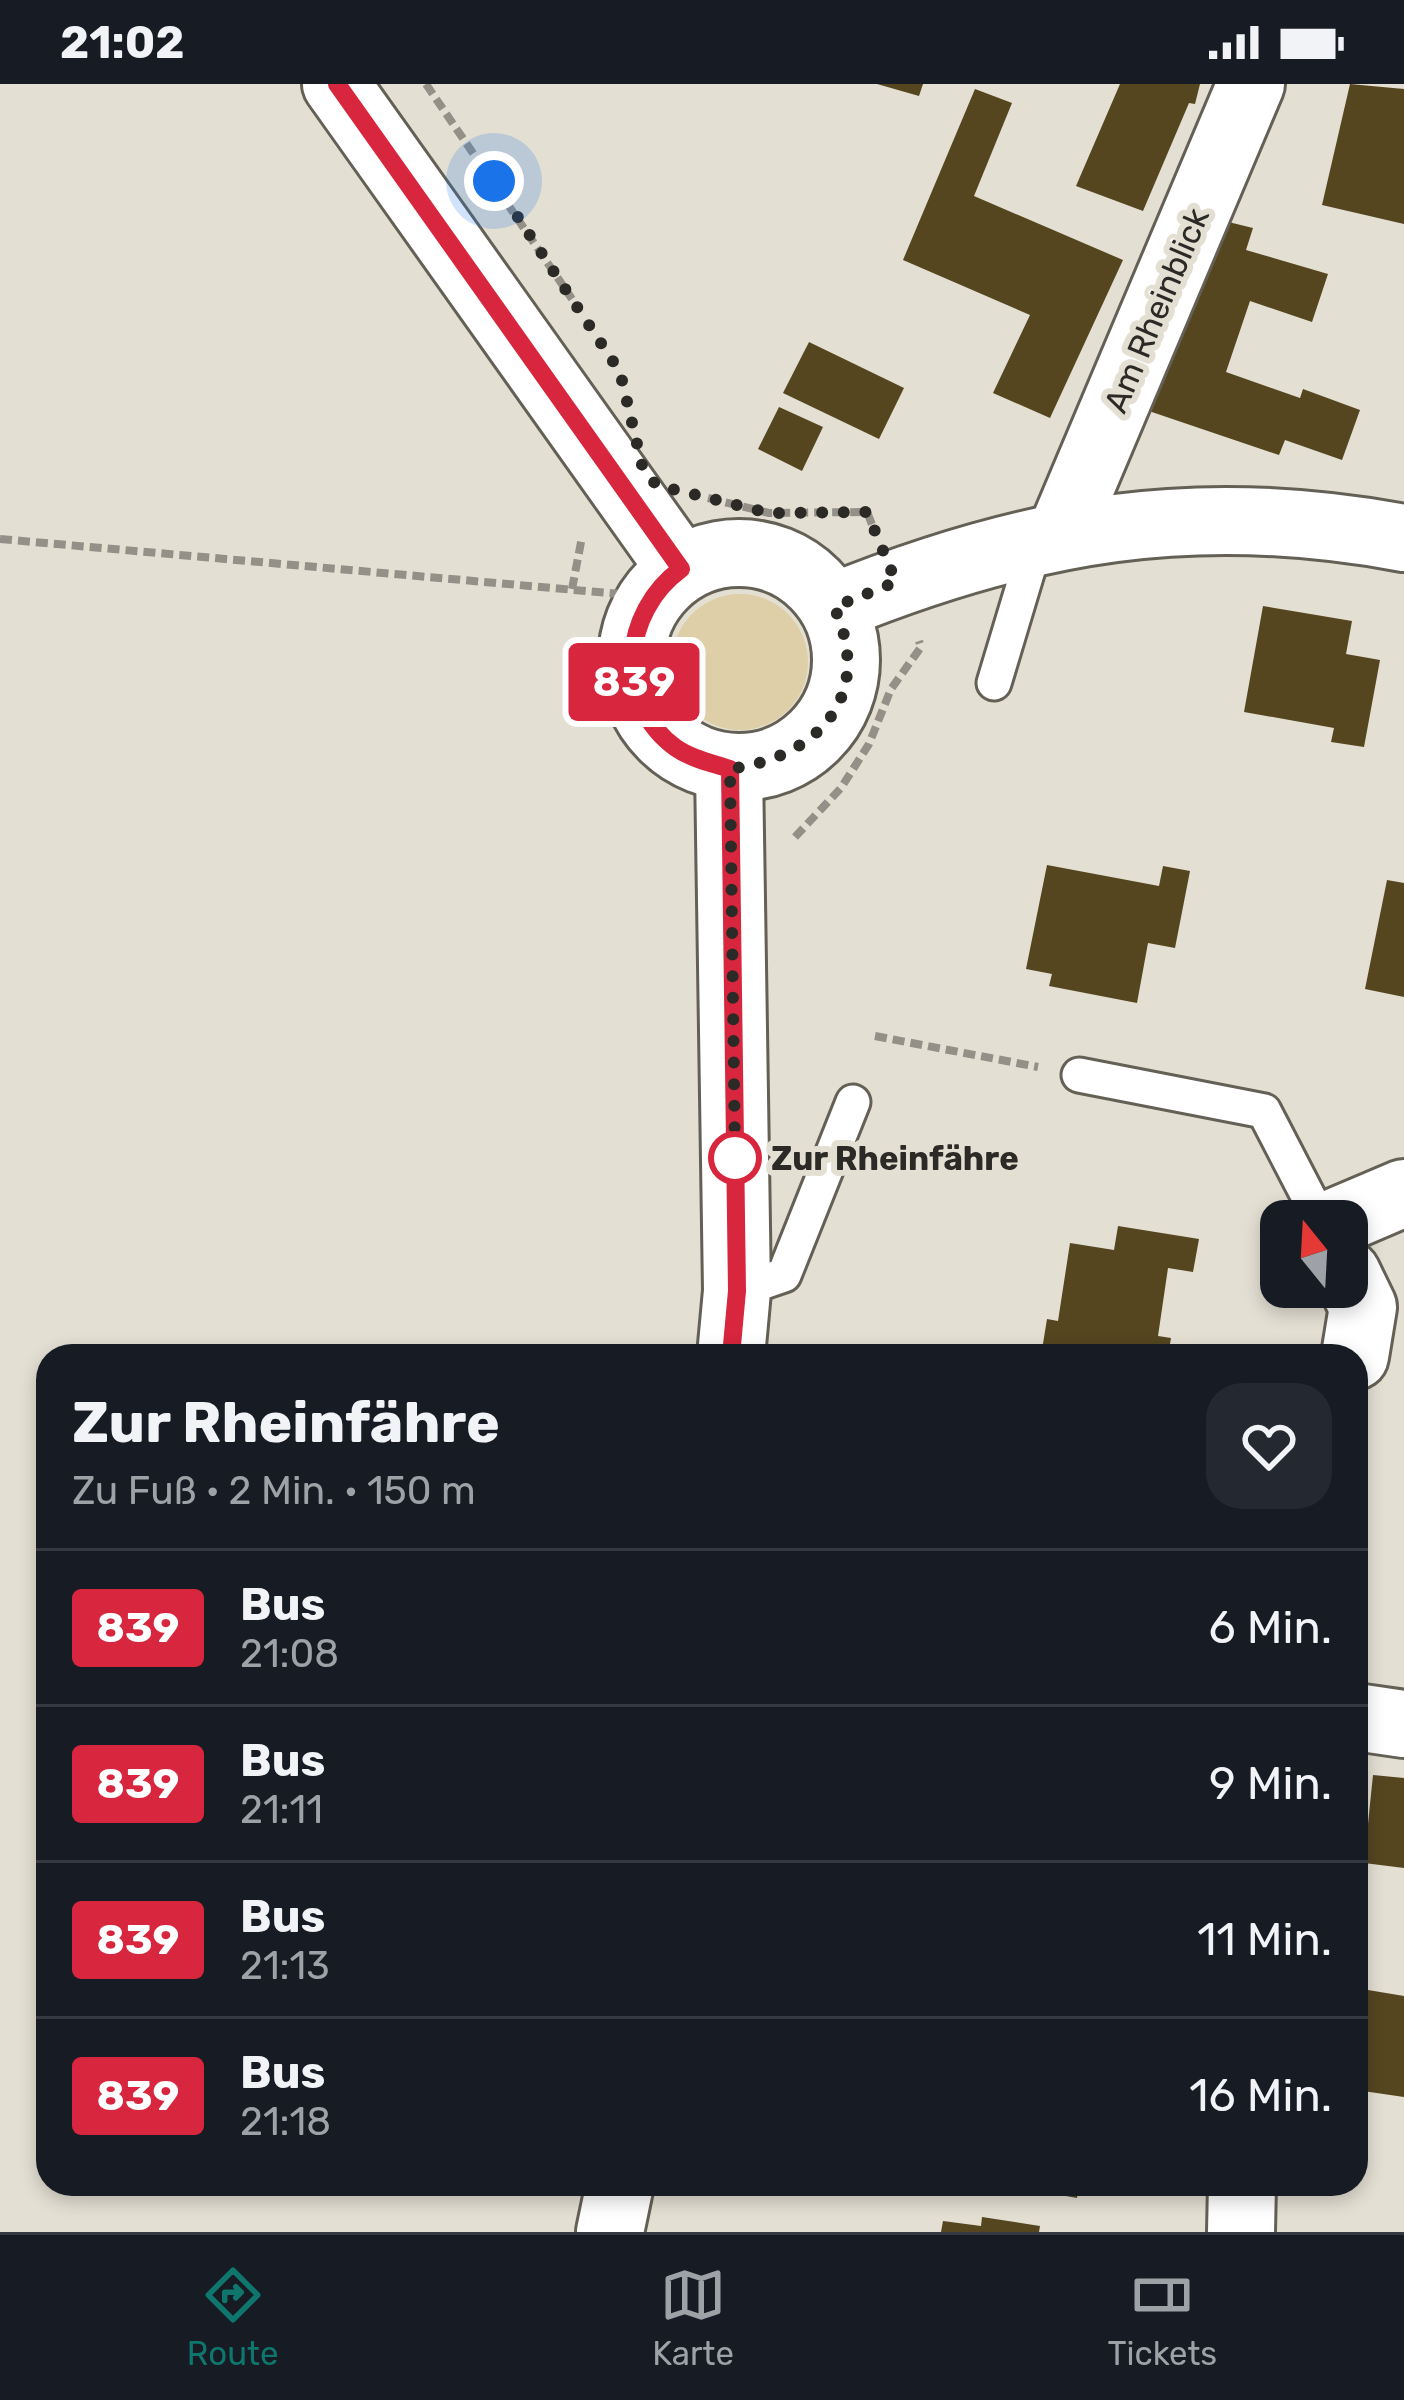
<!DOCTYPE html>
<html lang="de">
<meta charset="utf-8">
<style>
:root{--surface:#171b24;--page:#242831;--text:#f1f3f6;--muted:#9ea1a6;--line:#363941;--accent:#0f766e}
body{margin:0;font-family:Rubik,sans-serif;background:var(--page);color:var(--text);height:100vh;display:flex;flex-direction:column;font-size:45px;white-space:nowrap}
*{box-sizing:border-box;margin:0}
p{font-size:39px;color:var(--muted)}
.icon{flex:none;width:66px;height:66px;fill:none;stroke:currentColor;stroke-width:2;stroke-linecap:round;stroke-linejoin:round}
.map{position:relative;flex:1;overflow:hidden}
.sheet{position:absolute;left:36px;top:1260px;width:1332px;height:852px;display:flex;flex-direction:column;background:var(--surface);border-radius:36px;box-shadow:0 6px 18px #0003}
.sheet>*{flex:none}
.badge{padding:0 24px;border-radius:9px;font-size:42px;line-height:78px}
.needle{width:78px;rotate:342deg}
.fabs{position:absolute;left:1260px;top:1116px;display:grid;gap:24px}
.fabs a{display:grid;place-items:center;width:108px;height:108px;border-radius:24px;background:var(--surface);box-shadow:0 6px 18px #0003;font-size:60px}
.you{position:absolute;width:60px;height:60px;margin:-30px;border:9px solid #fff;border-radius:50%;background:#1a73e8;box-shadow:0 0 0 18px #1a73e833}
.map>.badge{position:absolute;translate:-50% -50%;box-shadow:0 0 0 6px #fff}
.round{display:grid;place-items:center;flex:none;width:126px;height:126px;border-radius:36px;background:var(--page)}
.head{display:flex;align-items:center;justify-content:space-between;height:204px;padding:0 36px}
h1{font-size:57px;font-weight:700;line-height:90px}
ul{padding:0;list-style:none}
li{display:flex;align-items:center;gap:36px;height:156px;padding:0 36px;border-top:3px solid var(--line)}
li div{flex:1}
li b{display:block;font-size:45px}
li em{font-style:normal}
li .badge{min-width:132px;font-weight:700;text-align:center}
.status{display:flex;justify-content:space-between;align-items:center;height:84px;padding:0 60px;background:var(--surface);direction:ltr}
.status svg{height:33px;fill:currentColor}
.menu{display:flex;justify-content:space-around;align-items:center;height:168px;border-top:3px solid var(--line);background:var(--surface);font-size:33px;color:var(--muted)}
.menu a{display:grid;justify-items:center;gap:6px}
.menu .on{color:var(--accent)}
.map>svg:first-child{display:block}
</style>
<div class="status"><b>21:02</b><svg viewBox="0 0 49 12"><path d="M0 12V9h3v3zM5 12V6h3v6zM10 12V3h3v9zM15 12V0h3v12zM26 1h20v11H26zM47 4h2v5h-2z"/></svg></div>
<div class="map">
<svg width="1404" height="2148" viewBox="0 0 1404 2148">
<rect width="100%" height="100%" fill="#e4dfd3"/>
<!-- green -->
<circle fill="#dfcfa8" cx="740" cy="578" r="68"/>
<!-- building -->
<g fill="#554620">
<polygon points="877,0 923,0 919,12"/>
<polygon points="1120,0 1200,0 1195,20 1189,19 1143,127 1076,102"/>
<polygon points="1350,0 1404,5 1404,140 1322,121"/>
<polygon points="975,5 1012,19 974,112 1123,176 1050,334 993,309 1030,231 903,176"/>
<polygon points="1212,134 1253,144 1246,166 1328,190 1312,238 1250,217 1226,288 1300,314 1303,305 1360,326 1342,376 1285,356 1279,371 1140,324"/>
<polygon points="809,258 904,304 879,355 783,309"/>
<polygon points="779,323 823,343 802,387 758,365"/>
<polygon points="1263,522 1352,537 1346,570 1380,576 1364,663 1331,658 1334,644 1244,628"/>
<polygon points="1047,781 1159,802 1163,782 1190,787 1175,864 1148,859 1137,919 1049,902 1052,890 1026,885"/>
<polygon points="1387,796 1404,799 1404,913 1365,905"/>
<polygon points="1118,1142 1199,1155 1193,1188 1168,1184 1158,1252 1171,1254 1168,1272 1041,1272 1047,1235 1058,1237 1070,1159 1114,1166"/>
<polygon points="1373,1691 1404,1694 1404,1784 1364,1779"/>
<polygon points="1356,1904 1404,1912 1404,2013 1356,2006"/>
<polygon points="1000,2100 1079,2100 1077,2114"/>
<polygon points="982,2133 1040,2142 1039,2148 941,2148 943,2137 981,2142"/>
</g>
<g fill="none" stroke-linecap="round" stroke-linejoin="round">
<defs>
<g id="lane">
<polyline points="994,599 1037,456"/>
<polyline points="1079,991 1264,1027 1321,1137"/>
<polyline points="737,1207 784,1191 853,1018"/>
</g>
<g id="street">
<polyline points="1060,452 1251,0"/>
<polyline points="1338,1137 1404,1109"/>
<polyline points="1347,1190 1363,1223 1355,1272"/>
<polyline points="1356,1633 1404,1640"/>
<polyline points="1241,2148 1242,2100"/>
</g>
<g id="secondary">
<polyline points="336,0 681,485"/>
<circle cx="739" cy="576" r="107"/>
<path d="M834 523C1029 444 1195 415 1404 454"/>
<polyline points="729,685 737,1207 731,1272"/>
<polyline points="610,2148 620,2100"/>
</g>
</defs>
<!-- lane casing -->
<use href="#lane" stroke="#646056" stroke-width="39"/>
<!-- street casing -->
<use href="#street" stroke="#646056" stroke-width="72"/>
<!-- secondary casing -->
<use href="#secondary" stroke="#646056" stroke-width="72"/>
<!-- path -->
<g stroke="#949088" stroke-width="8" stroke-dasharray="12 6" stroke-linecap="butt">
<polyline points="426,0 572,215"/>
<polyline points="708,414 769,429 867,428 873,443"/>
<polyline points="0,455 620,510"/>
<polyline points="572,505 582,453"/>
<polyline points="795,753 841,704 869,660 891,605 921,563 919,557"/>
<polyline points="875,952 1038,983"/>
</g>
<!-- lane -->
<use href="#lane" stroke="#fff" stroke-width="33"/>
<!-- street -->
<use href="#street" stroke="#fff" stroke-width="66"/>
<!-- secondary -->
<use href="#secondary" stroke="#fff" stroke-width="66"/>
</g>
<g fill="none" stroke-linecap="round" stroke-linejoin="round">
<defs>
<path id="line" d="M337 0 681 485C622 528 613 618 676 664 692 675 712 679 730 685L737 1207 731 1272"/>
</defs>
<!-- line casing -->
<use href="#line" stroke="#fff" stroke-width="27"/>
<!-- line -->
<use href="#line" stroke="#d7263d" stroke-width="18"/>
<!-- walk -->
<path stroke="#2c2a26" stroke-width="12" stroke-dasharray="0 21.6" d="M494 97 620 288 642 381 656 401 769 429 867 428 896 498 834 523C875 613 818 673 730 685L735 1074"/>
</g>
<!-- markers -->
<circle fill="#fff" stroke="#d7263d" stroke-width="6" cx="735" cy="1074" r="24"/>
<g text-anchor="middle" stroke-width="12" stroke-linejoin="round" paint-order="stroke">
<!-- street labels -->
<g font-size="33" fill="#2c2a26" stroke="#e4dfd3">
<text transform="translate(1156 226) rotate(-67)" y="12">Am Rheinblick</text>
</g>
<!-- stop labels -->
<g font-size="33" font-weight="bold" fill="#2c2a26" stroke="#e4dfd3" text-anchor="start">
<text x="771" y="1086">Zur Rheinfähre</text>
</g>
</g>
</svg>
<div class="fabs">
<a><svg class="needle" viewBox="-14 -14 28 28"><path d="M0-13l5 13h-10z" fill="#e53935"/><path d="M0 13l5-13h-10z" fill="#9ea1a6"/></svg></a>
</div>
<div class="you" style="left:494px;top:97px"></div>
<b class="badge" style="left:634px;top:598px;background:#d7263d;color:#fff">839</b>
<section class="sheet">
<div class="head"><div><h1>Zur Rheinfähre</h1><p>Zu Fuß · 2 Min. · 150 m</p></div><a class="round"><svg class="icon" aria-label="heart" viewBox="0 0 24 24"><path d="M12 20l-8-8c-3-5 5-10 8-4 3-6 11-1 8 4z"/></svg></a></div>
<ul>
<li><span class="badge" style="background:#d7263d;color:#fff">839</span><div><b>Bus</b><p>21:08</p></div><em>6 Min.</em></li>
<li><span class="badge" style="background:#d7263d;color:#fff">839</span><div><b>Bus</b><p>21:11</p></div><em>9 Min.</em></li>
<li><span class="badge" style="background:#d7263d;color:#fff">839</span><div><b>Bus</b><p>21:13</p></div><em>11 Min.</em></li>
<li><span class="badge" style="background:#d7263d;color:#fff">839</span><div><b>Bus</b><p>21:18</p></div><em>16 Min.</em></li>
</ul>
</section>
</div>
<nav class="menu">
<a class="on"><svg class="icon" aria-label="directions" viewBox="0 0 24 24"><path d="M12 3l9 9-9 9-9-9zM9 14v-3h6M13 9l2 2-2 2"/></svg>Route</a>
<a><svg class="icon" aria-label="map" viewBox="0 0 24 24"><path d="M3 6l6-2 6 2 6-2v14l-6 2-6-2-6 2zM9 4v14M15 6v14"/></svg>Karte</a>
<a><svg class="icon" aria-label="tickets" viewBox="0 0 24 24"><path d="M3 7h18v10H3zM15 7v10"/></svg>Tickets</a>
</nav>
